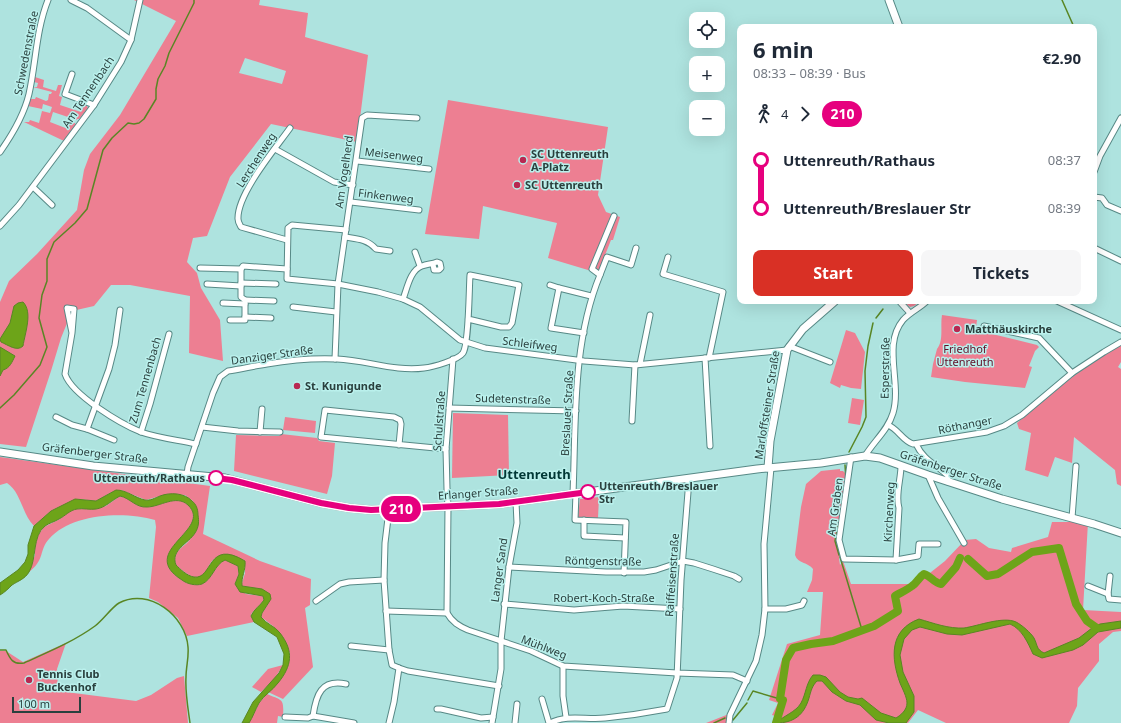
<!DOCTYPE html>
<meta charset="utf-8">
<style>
:root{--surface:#fff;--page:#f6f6f7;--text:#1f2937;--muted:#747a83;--accent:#d93025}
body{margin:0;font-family:"Noto Sans",sans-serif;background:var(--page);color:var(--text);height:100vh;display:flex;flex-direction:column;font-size:15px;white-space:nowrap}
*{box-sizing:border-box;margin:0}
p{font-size:13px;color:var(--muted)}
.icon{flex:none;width:22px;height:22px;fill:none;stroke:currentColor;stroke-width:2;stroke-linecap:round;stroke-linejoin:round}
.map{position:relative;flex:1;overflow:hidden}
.sheet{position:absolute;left:737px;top:24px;width:360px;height:280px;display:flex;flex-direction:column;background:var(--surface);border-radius:8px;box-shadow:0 4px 16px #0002}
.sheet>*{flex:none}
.badge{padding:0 8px;border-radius:13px;font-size:14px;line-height:26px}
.controls{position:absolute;left:689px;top:12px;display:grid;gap:8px}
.controls a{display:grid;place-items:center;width:36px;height:36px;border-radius:8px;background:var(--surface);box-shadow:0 4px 16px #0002;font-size:20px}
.scale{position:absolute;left:12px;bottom:10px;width:69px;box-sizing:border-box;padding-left:4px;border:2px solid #2a403e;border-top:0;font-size:11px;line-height:14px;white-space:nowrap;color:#2a403e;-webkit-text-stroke:3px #baf0ec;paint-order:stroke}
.map>.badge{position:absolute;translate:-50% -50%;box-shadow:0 0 0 2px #fff}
.legs{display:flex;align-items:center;gap:6px;height:44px;padding:0 16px;font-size:13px}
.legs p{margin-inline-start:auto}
.summary{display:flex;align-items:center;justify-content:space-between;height:68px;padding:0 16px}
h1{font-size:22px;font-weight:700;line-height:30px}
.cta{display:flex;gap:8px;margin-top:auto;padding:8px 16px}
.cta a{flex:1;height:46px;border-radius:8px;background:var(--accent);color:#fff;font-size:16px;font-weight:700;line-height:46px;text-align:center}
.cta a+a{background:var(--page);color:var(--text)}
ul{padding:0 16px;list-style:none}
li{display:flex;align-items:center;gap:14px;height:48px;font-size:15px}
li i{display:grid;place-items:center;width:6px;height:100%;margin:0 5px;background:currentColor}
li i::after{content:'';width:10px;height:10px;margin:-5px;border:3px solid;border-radius:50%;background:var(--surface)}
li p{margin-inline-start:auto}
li:first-child i{background:linear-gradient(#0000 50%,currentColor 0)}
li:last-child i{background:linear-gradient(currentColor 50%,#0000 0)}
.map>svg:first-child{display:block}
</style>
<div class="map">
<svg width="1121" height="723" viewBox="0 0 1121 723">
<rect width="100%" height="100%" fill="#aee3df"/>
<!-- green -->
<g fill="#ed7f92" fill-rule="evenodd">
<path d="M134 0H260L259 5 308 13 305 37 368 55 357 142 271 124 230 177 207 236 193 238 187 262 197 273 201 288 220 320 223 361 189 353 190 296 130 285H111L94 306 72 311 61 338 51 371 26 447 0 444V302L9 281 37 254 77 210 84 170 90 154 120 115 176 21ZM245 58 286 71 282 84 239 73Z"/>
<polygon points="35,77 44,80 43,87 56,91 58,85 62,85 59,96 62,97 60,105 81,112 84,105 81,104 82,103 87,106 88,108 79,119 77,119 77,120 53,112 50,122 68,129 71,121 76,124 64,141 24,122 29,122 30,120 39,123 42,111 50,113 52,107 43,104 42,109 28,106 31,99 35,99 36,97 46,101 48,100 49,94 51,94 52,92 33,87 37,87 38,83 34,82"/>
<polygon points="448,100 608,127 598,195 606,212 620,217 613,240 611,240 598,273 548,258 557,223 483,206 479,239 425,234"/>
<polygon points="903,301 917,301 919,302 914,306 910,307"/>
<path d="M942 315 977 320 976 327 983 335 984 333H988L1037 345 1039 347 1035 351 1029 366 1032 367 1025 388 965 382 931 377 933 364 937 349C944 340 940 326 942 315Z"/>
<polygon points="846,330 855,333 865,352 861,389 851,388 841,385 840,388 830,383"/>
<path d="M1121 345V362L1118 367 1121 369V486L1117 484 1115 470 1074 437 1072 463 1055 457 1048 477 1025 470 1031 433 1019 429 1017 423C1050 394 1083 366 1121 345Z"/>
<polygon points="852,398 864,400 860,425 848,423"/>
<polygon points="453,413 508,415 509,475 452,478"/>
<polygon points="285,417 316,421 315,433 283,430"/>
<polygon points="281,434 317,438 319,441 335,443 332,476 327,494 234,471 236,435 279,436"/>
<path d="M0 457 210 486 203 534 260 561 311 579 310 605 305 608 313 667 283 699 268 692C281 681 288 670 290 653L273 626 261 617 262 613 268 604 262 589 242 586V583L245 573V561C235 555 221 552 212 561 209 564 208 569 206 573 196 584 183 571 176 565 172 554 180 549 187 543 190 540 193 535 196 532L193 501 185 495 167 494 146 500 121 490 112 492 96 501 79 499 51 511 34 526C22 514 21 492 7 483L0 485Z"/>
<path d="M840 469V471H843L847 475 840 525 841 554 839 558 840 565 843 561 851 584H916L945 561 965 540 976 539 989 548 1011 552 1012 548 1048 537 1052 522H1088L1083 610 1121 612V631L1113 632 1099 644V661L1078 688 1077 706 1069 723H946L918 710 908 723H772L775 716 772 715 778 703 769 700 787 644 820 635 823 592H807L812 580 813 569C808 562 798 564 795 555L801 507 806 484 821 471Z"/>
<path d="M120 496C130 498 136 508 147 507 160 507 176 494 188 505 214 530 137 551 182 580 187 584 196 586 202 584 213 579 214 565 225 560L238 566 239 574 235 584 246 594 263 596 264 600C260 606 254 609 251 615L254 622 187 636 178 618 158 602 149 598 156 527 155 520C125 511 71 513 49 539 39 550 45 560 29 572L35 555V545L38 535 44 527 60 519 68 512 75 509H95L106 506Z"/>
<polygon points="599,497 598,518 578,517 580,499"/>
<polygon points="66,643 57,669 58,691 136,701 151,695 177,678 184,676 188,723 0,723 0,651 6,651 23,662"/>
<polygon points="283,665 274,680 261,692 252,687 268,669"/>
<path d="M267 694C283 701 284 698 283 717L278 716 277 723H249L259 703Z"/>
<polygon points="729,714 726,723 706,723"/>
</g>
<!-- water -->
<g fill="#6da419" stroke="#598624">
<path d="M23 302C33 312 25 333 23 346 17 352 8 345 1 342L0 339 10 323 14 306 18 303Z"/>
<path d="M0 347 15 356C12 362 10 368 3 370L0 376Z"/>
<path d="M116 490C127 490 135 498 145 500 150 501 155 498 160 496 170 492 185 493 192 501 196 504 198 509 198 515 199 521 199 527 195 533 189 543 170 550 176 565 180 569 187 576 194 577 213 580 207 538 245 561 246 570 241 577 242 586L262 589 270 594 271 599 262 613 261 617C266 624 275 626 280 633 294 651 292 666 278 683 272 691 264 695 259 703 255 710 253 717 249 723H242L253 702 279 673 283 665 284 654 277 637 254 622 251 616C254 609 260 606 264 600L263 596 240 592 235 584 239 574 238 566 225 560C214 565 213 579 202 584 196 586 187 584 182 580 136 551 214 530 188 505 176 494 160 507 147 507 136 508 130 498 120 496 112 500 105 508 96 509 90 510 83 508 77 509 70 510 65 516 59 519 54 522 49 523 45 526 32 536 37 559 29 572 25 579 18 581 12 585 8 589 5 592 0 595V583L18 570 25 562 28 554V545L34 526 51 511 75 499 96 501Z"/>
<path d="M919 619C933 623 949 629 964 628 978 626 1003 616 1016 622 1022 625 1031 633 1034 638 1038 646 1036 649 1044 653L1079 638 1092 628 1100 624 1121 621V628L1098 632 1083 645 1073 650 1042 658 1033 654C1028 643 1022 629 1010 624L962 635 947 634 920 627 912 630 904 639 900 655 903 672 914 696V712L906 723H889L876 720 860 705 846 701 832 692 822 681H817C812 686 811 691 809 698 804 715 794 723 776 723 783 716 796 712 801 703 806 694 806 683 813 675H820L826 677 840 692 848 697 858 699 862 698 881 713 896 718C901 715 907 710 907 703 907 697 902 688 900 683 891 658 889 630 919 619Z"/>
</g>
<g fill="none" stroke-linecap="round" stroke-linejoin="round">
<!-- stream -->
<g stroke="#598624" stroke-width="1.5">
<polyline points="1062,0 1074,27"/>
<polyline points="876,318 883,309"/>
<polyline points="0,408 14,395 40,365 47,347 39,318 42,295 47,281 47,259 54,242 75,223 87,209 103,150 112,138 128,123 134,124 139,123 144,119 156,99 156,89 158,79 165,66 169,53 194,3 194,0"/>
<polyline points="849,452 862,427 866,417 865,371 868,346 873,323"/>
<polyline points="845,465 846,480"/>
<polyline points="839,555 835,541 839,521"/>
<polyline points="840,557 862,630"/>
<path d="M0 650H6C10 659 13 665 24 663 48 652 73 642 95 626 103 620 112 607 119 603 149 587 186 616 188 647 189 657 186 667 186 677 185 692 188 708 190 723"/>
<polyline points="748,700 753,691 780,699"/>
<polyline points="733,720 747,703"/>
<polyline points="714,723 725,718"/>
</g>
<!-- river -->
<g stroke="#6da419" stroke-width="8">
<polyline points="968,559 987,576 998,574 1032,552 1059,548 1076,604 1087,621 1097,628"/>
<path d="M776 723 783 700 780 699 786 660 793 648 811 644 833 641 874 626 898 611 895 596C900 593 907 590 912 586 917 583 919 577 924 574 931 576 934 583 941 584L956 567 960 558"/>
</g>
<defs>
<g id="street">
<polyline points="71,0 87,8 131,40"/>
<polyline points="72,74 65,94 94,105"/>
<polyline points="275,149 334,182 353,185"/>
<path d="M0 152C12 135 24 115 29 94 36 63 36 30 48 0"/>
<polyline points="357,161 429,169"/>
<polyline points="1094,172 1100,156 1121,118"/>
<polyline points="33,187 52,205"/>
<polyline points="1094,197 1102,198 1107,205 1121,211"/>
<polyline points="351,202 419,210"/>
<polyline points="0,226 19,205 94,105 121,62 131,40 140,0"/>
<polyline points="346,230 292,225 288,228 287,279 338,284 378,292 403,299 420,307 460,340 485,348 584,361 635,365 787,350"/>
<path d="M345 237C357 239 367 239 376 249L390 251"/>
<path d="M287 240 241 227C240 225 238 222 238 219 237 194 275 149 290 128"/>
<polyline points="1094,248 1121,261"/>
<polyline points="415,252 420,266"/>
<polyline points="668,257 663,274 723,292 709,358"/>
<polyline points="200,268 241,269 243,266 287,269"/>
<polyline points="600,275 607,257 631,265 636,248"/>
<polyline points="241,283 276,284"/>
<polyline points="207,284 241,286"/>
<polyline points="550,285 559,288"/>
<path d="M403 299C407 289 410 270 422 266 427 264 432 264 437 262L440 263 441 268 439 270H434L433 264"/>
<polyline points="245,300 274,301"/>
<polyline points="899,301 910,313"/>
<polyline points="1057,301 1121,330"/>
<polyline points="223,303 245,304"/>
<polyline points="293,307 336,312"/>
<polyline points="245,317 271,318"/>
<polyline points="230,320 245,320 245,300 241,297 241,269"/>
<polyline points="984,326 1039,338 1072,373"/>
<path d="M72 333 74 309 67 308 72 333 65 374C72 395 121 424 141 432 158 438 178 440 196 444"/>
<polyline points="584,333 551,328 559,288 591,296"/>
<polyline points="789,346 830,362"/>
<polyline points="705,358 710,446"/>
<polyline points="335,359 338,284 362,118 367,115 417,118"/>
<path d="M453 359 446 449 447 489 448 507 447 613C452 622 459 626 468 630L531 651 563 666 677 673 733 675 747 681"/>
<polyline points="640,364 650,315"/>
<polyline points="449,408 576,411"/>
<polyline points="56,417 72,425 87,429 109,369 115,345 120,310"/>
<polyline points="632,421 635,365"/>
<path d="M888 425C898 429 903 441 913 444L987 432 1004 426 1022 415 1072 373 1104 352 1121 342"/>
<polyline points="202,427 238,431 280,432"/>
<polyline points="87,429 114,440"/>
<polyline points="141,432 150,404 169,334"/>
<polyline points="260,432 262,409"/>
<path d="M916 444C924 461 936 464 948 476V482"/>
<polyline points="399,445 401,424 400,420 394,417 325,410 321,437 446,449"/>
<path d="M865 456C874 441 888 430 893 413 902 383 882 345 903 320 910 312 920 308 927 301"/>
<polyline points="851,457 839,540 844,559 896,560 918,556 919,544 938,544"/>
<path d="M187 474 188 467 213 393 220 377 228 371C241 369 254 366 267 364 290 360 314 358 337 359 366 360 395 372 424 368 433 367 458 360 463 353 469 344 469 289 470 275L519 285 512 323 509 327H501L468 319"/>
<polyline points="928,475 938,498 964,543"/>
<polyline points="576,493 575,520 626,522 624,573"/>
<path d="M573 494C576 421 572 343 600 275L592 269 614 216"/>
<polyline points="389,510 385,543 384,580 389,650 392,665 399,668 408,671 499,686"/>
<polyline points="1072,518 1076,466"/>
<polyline points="584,520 584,536 625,538"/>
<path d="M896 560 899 508C895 496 901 479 901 466"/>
<polyline points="509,567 606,572 644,572 656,570 683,561 694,563 713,569 734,576 739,579"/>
<polyline points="1110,576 1108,594 1109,599 1121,600"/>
<polyline points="1088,586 1108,594"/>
<polyline points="316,601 340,584 349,582 384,580"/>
<polyline points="504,604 574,610 623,606 680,609"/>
<polyline points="765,609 786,609 802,605 804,601"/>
<polyline points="386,611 447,613"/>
<polyline points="351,646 389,650"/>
<polyline points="563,666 563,696 566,717"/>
<path d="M346 684C321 679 316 695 313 716L354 723"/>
<polyline points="542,699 549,723"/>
<polyline points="437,709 441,709 481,718 493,717"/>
<polyline points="285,717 308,718 313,716"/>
<polyline points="389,723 394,702 399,668"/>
<polyline points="492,723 501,669 501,641 509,567 517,523 516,502"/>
<polyline points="515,723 517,704"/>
<path d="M550 723C568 714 585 720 605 718 625 716 646 713 667 709L677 678 681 580 688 492V478"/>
<polyline points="729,723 730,715 756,661 762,635 765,609 764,544 771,468"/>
</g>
<g id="secondary">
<polyline points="889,0 899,27"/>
<polyline points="0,452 93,466 225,478 321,503 349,508 371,510 499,504 757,469 821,463 865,456 880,458 928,475 1002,499 1094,524 1121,533"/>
<polyline points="768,468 770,441 787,350 803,329 835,301"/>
</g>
</defs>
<!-- street casing -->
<use href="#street" stroke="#578986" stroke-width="7"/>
<!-- secondary casing -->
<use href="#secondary" stroke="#578986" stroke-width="9"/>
<!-- street -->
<use href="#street" stroke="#fff" stroke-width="5"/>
<!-- secondary -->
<use href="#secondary" stroke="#fff" stroke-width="7"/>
</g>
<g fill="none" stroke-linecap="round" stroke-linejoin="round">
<defs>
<polyline id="line-1" points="216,478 232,480 321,503 349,508 371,510 499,504 588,492"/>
</defs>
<!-- line-1 casing -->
<use href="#line-1" stroke="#fff" stroke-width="9"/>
<!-- line-1 -->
<use href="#line-1" stroke="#e6007e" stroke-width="6"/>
</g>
<!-- markers -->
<g fill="#b82851" stroke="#baf0ec" stroke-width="1.5">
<circle cx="523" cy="160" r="4"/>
<circle cx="517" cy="185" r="4"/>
<circle cx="957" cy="329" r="4"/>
<circle cx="297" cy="386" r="4"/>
<circle cx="29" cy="680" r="4"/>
</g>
<g fill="#fff" stroke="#e6007e" stroke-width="2">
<circle cx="216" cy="478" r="7"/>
<circle cx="588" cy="492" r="7"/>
</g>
<g text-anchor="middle" stroke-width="3" stroke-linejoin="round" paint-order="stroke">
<!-- street labels -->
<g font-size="11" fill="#2a403e" stroke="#baf0ec">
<text transform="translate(26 53) rotate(-79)" y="4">Schwedenstraße</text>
<text transform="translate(88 92) rotate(-56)" y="4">Am Tennenbach</text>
<text transform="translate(394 155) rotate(7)" y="4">Meisenweg</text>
<text transform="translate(256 160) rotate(-57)" y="4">Lerchenweg</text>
<text transform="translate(344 172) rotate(-82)" y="4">Am Vogelherd</text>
<text transform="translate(386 196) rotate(7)" y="4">Finkenweg</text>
<text transform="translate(530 344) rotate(7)" y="4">Schleifweg</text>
<text transform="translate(272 355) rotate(-8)" y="4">Danziger Straße</text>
<text transform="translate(885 368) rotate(-89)" y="4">Esperstraße</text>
<text transform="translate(145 380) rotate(-74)" y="4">Zum Tennenbach</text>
<text transform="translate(513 399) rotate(2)" y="4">Sudetenstraße</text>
<text transform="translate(767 405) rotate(-81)" y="4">Marloffsteiner Straße</text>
<text transform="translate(567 413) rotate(-87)" y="4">Breslauer Straße</text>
<text transform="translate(439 421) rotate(-86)" y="4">Schulstraße</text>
<text transform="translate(965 425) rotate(-11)" y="4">Röthanger</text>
<text transform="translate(95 453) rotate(7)" y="4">Gräfenberger Straße</text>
<text transform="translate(951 470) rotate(18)" y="4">Gräfenberger Straße</text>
<text transform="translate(478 493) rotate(-4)" y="4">Erlanger Straße</text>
<text transform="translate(835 507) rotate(-82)" y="4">Am Graben</text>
<text transform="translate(889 512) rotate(-87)" y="4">Kirchenweg</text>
<text transform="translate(603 561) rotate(1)" y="4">Röntgenstraße</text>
<text transform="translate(499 570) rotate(-82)" y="4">Langer Sand</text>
<text transform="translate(672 575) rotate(-86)" y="4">Raiffeisenstraße</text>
<text x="604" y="602">Robert-Koch-Straße</text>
<text transform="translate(544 647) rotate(21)" y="4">Mühlweg</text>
</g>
<!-- poi labels -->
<g font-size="11" font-weight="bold" fill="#2a403e" stroke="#baf0ec" text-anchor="start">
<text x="531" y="158">SC Uttenreuth<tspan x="531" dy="13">A-Platz</tspan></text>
<text x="525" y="189">SC Uttenreuth</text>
<text x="965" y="333">Matthäuskirche</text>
<text x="305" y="390">St. Kunigunde</text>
<text x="37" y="678">Tennis Club<tspan x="37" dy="13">Buckenhof</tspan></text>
</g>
<!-- park labels -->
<g font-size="11" fill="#630c26" stroke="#baf0ec">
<text x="965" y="353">Friedhof<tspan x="965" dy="13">Uttenreuth</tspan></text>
</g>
<!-- stop labels -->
<g font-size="11" font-weight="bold" fill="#2a403e" stroke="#baf0ec" text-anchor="end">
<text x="205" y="482">Uttenreuth/Rathaus</text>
<text x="599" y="490" text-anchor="start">Uttenreuth/Breslauer<tspan x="599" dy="13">Str</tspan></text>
</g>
<!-- quarter labels -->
<g font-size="13" font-weight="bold" fill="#003836" stroke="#baf0ec">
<text x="534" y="479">Uttenreuth</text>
</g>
</g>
</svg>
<div class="controls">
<a><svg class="icon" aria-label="locate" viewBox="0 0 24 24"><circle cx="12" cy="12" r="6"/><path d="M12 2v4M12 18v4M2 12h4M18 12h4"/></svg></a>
<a>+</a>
<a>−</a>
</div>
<div class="scale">100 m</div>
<b class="badge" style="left:401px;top:509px;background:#e6007e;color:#fff">210</b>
<section class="sheet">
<div class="summary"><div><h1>6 min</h1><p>08:33 – 08:39 · Bus</p></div><b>€2.90</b></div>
<div class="legs"><svg class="icon" aria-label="walk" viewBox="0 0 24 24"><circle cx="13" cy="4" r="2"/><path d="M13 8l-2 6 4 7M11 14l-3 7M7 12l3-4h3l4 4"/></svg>4<svg class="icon" aria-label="forward" viewBox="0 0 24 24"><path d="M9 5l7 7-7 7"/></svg><b class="badge" style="background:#e6007e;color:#fff">210</b></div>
<ul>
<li><i style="color:#e6007e"></i><b>Uttenreuth/Rathaus</b><p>08:37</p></li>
<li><i style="color:#e6007e"></i><b>Uttenreuth/Breslauer Str</b><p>08:39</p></li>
</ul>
<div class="cta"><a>Start</a><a>Tickets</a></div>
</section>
</div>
